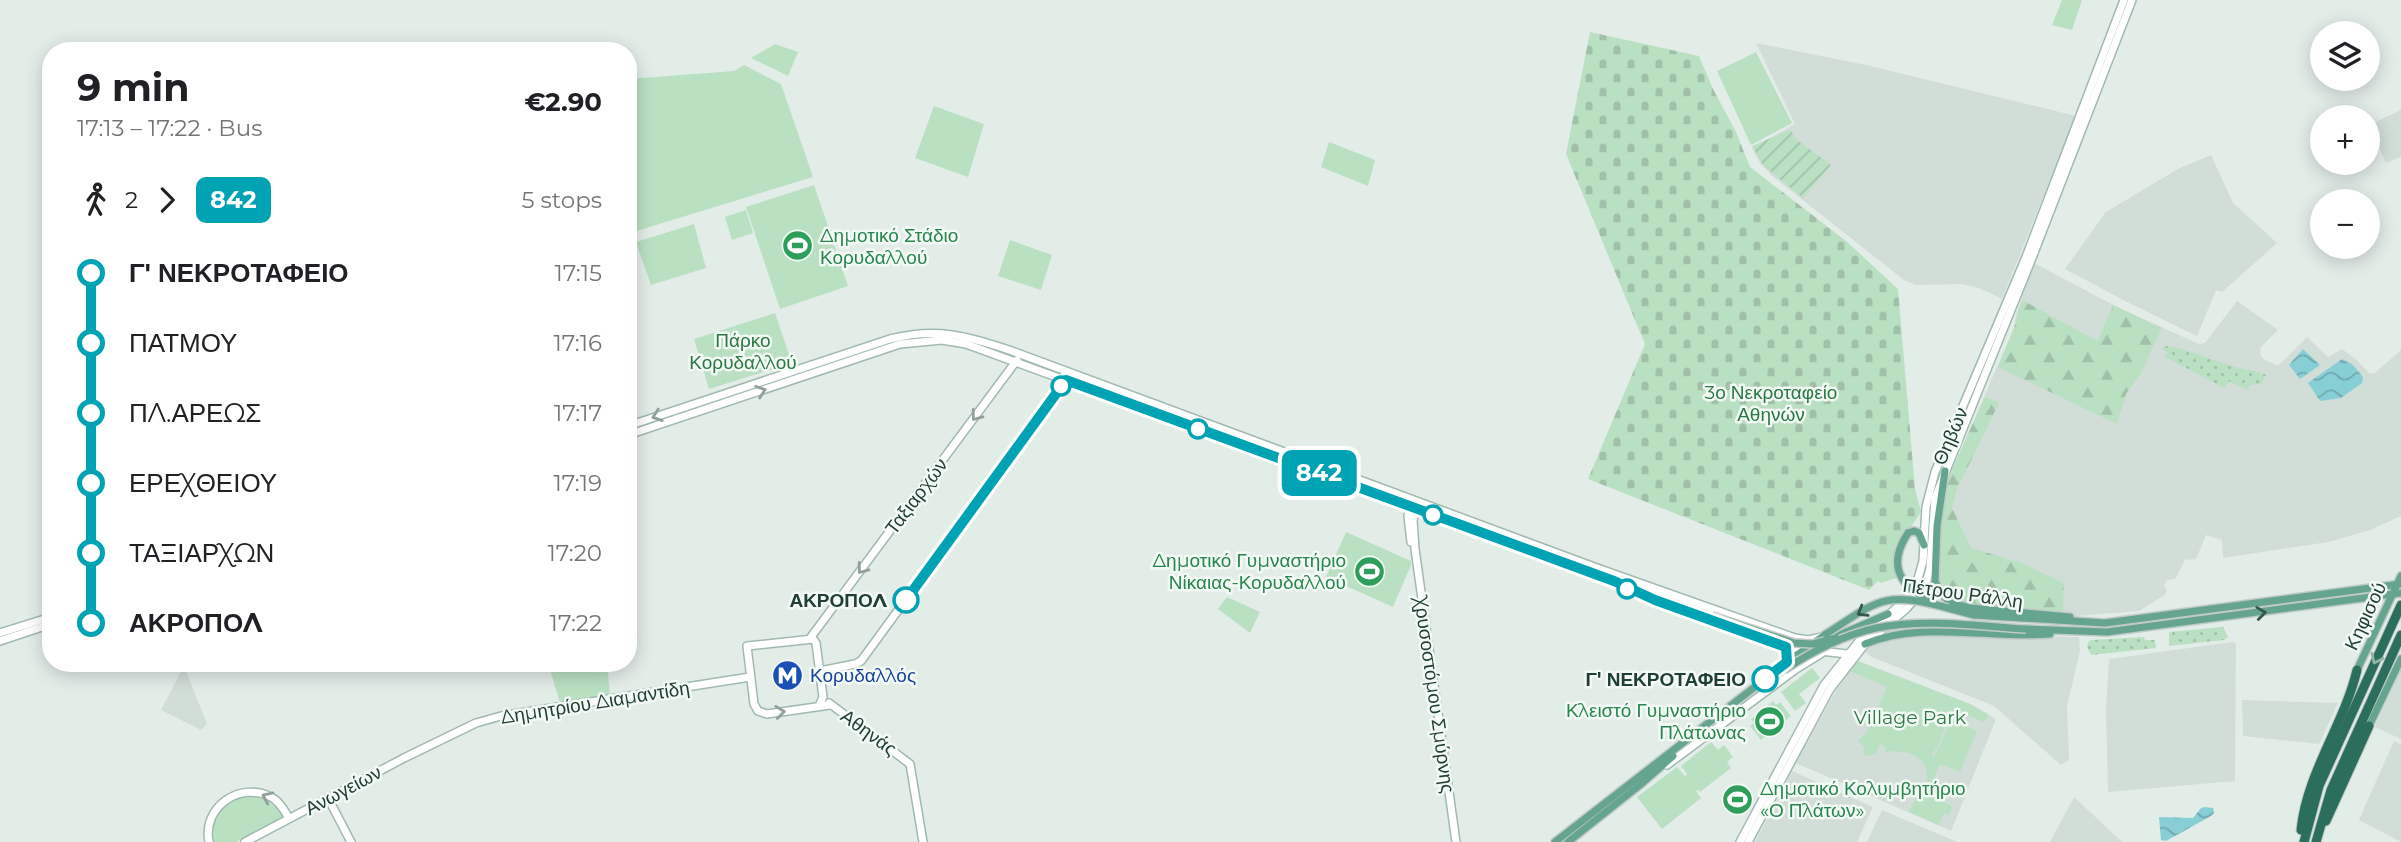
<!DOCTYPE html>
<meta charset="utf-8">
<style>
:root{--surface:#fff;--page:#f2f2f2;--text:#202124;--muted:#757577}
body{margin:0;font-family:Montserrat,sans-serif;background:var(--page);color:var(--text);height:100vh;display:flex;flex-direction:column;font-size:26px;white-space:nowrap}
*{box-sizing:border-box;margin:0}
p{font-size:23px;color:var(--muted)}
.icon{flex:none;width:38px;height:38px;fill:none;stroke:currentColor;stroke-width:2;stroke-linecap:round;stroke-linejoin:round}
.map{position:relative;flex:1;overflow:hidden}
.sheet{position:absolute;left:42px;top:42px;width:595px;height:630px;display:flex;flex-direction:column;background:var(--surface);border-radius:28px;box-shadow:0 4px 18px #0003}
.sheet>*{flex:none}
.badge{padding:0 14px;border-radius:10px;font-size:24px;line-height:46px}
.fabs{position:absolute;left:2310px;top:21px;display:grid;gap:14px}
.fabs a{display:grid;place-items:center;width:70px;height:70px;border-radius:50%;background:var(--surface);box-shadow:0 4px 18px #0003;font-size:35px}
.map>.badge{position:absolute;translate:-50% -50%;box-shadow:0 0 0 4px #fff}
.legs{display:flex;align-items:center;gap:10px;height:77px;padding:0 35px;font-size:23px}
.legs p{margin-inline-start:auto}
.headline{display:flex;align-items:center;justify-content:space-between;height:119px;padding:0 35px}
h1{font-size:38px;font-weight:700;line-height:52px}
ul{padding:0 35px;list-style:none}
li{display:flex;align-items:center;gap:24px;height:70px;font-size:26px}
li i{display:grid;place-items:center;width:10px;height:100%;margin:0 9px;background:currentColor}
li i::after{content:'';width:18px;height:18px;margin:-9px;border:5px solid;border-radius:50%;background:var(--surface)}
li p{margin-inline-start:auto}
li:first-child i{background:linear-gradient(#0000 50%,currentColor 0)}
li:last-child i{background:linear-gradient(currentColor 50%,#0000 0)}
.map>svg:first-child{display:block}
</style>
<div class="map">
<svg width="2401" height="842" viewBox="0 0 2401 842">
<defs>
<pattern id="grass-dots" width="8" height="8" patternUnits="userSpaceOnUse" patternTransform="scale(1.75)"><rect width="8" height="8" fill="#bae0c2"/><path d="M2 2h.1M6 6h.1" fill="none" stroke="#a0c1a7" stroke-width="1.8" stroke-linecap="round"/></pattern>
<pattern id="forest-firs" width="22" height="20" patternUnits="userSpaceOnUse" patternTransform="scale(1.75)"><rect width="22" height="20" fill="#bae0c2"/><path d="M5 1l3.5 6h-7zM16 11l3.5 6h-7z" fill="#a0c1a7"/></pattern>
<pattern id="cemetery-stones" width="16" height="16" patternUnits="userSpaceOnUse" patternTransform="scale(1.75)"><rect width="16" height="16" fill="#bae0c2"/><path d="M2 7V4a2 2 0 0 1 4 0v3zM10 15v-3a2 2 0 0 1 4 0v3z" fill="#a0c1a7"/></pattern>
<pattern id="garden-furrows" width="10" height="10" patternUnits="userSpaceOnUse" patternTransform="scale(1.75)"><rect width="10" height="10" fill="#bae0c2"/><path d="M-1 1l2-2M0 10L10 0M9 11l2-2" fill="none" stroke="#a0c1a7"/></pattern>
<pattern id="water-waves" width="16" height="10" patternUnits="userSpaceOnUse" patternTransform="scale(1.75)"><rect width="16" height="10" fill="#88cfd5"/><path d="M0 5q4-4 8 0t8 0" fill="none" stroke="#6fa9ae"/></pattern>
</defs>
<rect width="100%" height="100%" fill="#e3ede8"/>
<!-- built -->
<g fill="#d1ddd7">
<polygon points="1756,43 1866,65 2076,116 2002,299 1979,288 1961,284 1916,285 1904,280 1771,175 1760,163 1752,148 1795,124"/>
<polygon points="2401,110 2401,157 2386,163 2369,125"/>
<polygon points="2211,155 2233,203 2277,243 2222,292 2216,290 2197,336 2127,302 2065,269 2106,212 2178,169"/>
<polygon points="2034,263 2119,308 2199,344 2205,343 2237,301 2278,330 2261,347 2260,354 2262,358 2278,366 2307,337 2328,357 2342,349 2357,360 2370,374 2375,373 2401,350 2401,516 2370,530 2328,542 2223,558 2222,540 2206,535 2196,559 2185,560 2175,579 2167,580 2164,586 2167,590 2166,594 2139,611 2076,616 1951,600 1950,475 2014,328 2016,315"/>
<polygon points="1948,635 2079,637 2080,651 2067,706 2069,760 2061,765 1994,706 1872,657 1864,651 1871,644 1901,636"/>
<polygon points="2233,642 2236,644 2235,781 2108,792 2106,709 2109,659"/>
<polygon points="1858,661 1970,704 1996,719 1951,831 1796,763 1841,681"/>
<polygon points="184,666 207,724 201,730 161,710"/>
<polygon points="2401,670 2401,739 2375,727"/>
<polygon points="2242,700 2338,703 2319,744 2243,736"/>
<polygon points="2394,741 2401,744 2401,842 2359,820"/>
<polygon points="1792,771 1873,807 1857,842 1755,842"/>
<polygon points="2074,797 2122,842 2050,842"/>
<polygon points="1882,810 1957,842 1867,842"/>
</g>
<!-- grass -->
<g fill="url(#grass-dots)">
<path d="M2166 346C2191 349 2215 362 2240 368 2249 371 2257 370 2266 375L2261 384 2250 385 2247 390 2229 381 2225 388 2165 357 2167 352 2161 349Z"/>
<polygon points="2223,627 2228,637 2224,640 2169,646 2169,632"/>
<polygon points="2144,637 2145,640 2155,640 2156,648 2091,655 2087,647 2089,641 2092,640"/>
</g>
<!-- forest -->
<g fill="url(#forest-firs)">
<polygon points="2022,300 2098,341 2113,305 2162,328 2140,375 2126,394 2117,424 1998,367 2014,328"/>
<polygon points="1985,397 1999,403 1957,489 1952,508 1971,548 2022,563 2062,582 2064,585 2063,613 1965,604 1947,597 1938,584 1939,523 1943,498 1953,467"/>
</g>
<!-- cemetery -->
<polygon fill="url(#cemetery-stones)" points="1590,32 1699,56 1713,89 1736,132 1750,167 1846,241 1898,289 1915,489 1921,512 1897,548 1895,554 1899,577 1881,583 1878,581 1869,590 1588,479 1645,344 1566,154"/>
<!-- park -->
<g fill="#bae0c2">
<polygon points="2062,0 2082,0 2072,30 2052,25"/>
<polygon points="775,44 798,52 788,76 751,58"/>
<polygon points="1756,52 1792,123 1751,145 1717,71"/>
<polygon points="744,65 781,84 813,177 633,232 628,219 628,79 734,71"/>
<polygon points="934,106 984,124 968,177 915,158"/>
<polygon points="1329,142 1375,160 1368,186 1321,167"/>
<polygon points="814,185 848,286 780,309 746,207"/>
<polygon points="746,210 753,233 732,240 725,217"/>
<polygon points="694,224 706,268 651,285 636,242"/>
<polygon points="1010,240 1052,255 1041,290 998,276"/>
<polygon points="775,313 792,363 709,389 694,339"/>
<polygon points="1346,532 1411,561 1411,565 1393,607 1326,577"/>
<polygon points="1227,597 1260,612 1250,633 1218,609"/>
<path d="M1858 661 1970 704 1989 715 1984 722 1952 709C1942 723 1944 743 1931 755L1934 757 1951 720 1977 731 1960 772 1940 764 1927 795 1952 806 1949 815 1944 813 1939 825 1909 812 1920 790 1924 792C1936 761 1913 748 1885 752L1886 748 1882 744 1878 746 1877 753 1869 756 1863 754 1864 747 1858 741 1867 732 1887 687 1848 670Z"/>
<polygon points="548,663 607,663 610,696 560,703"/>
<polygon points="1812,668 1820,678 1799,694 1806,703 1795,711 1781,692"/>
<polygon points="1773,701 1776,705 1780,702 1791,716 1761,740 1750,726 1754,723 1751,719"/>
<polygon points="1711,742 1718,750 1724,745 1733,757 1727,762 1731,768 1700,792 1698,790 1696,791 1701,798 1662,829 1637,797 1677,767 1685,776 1687,774 1681,766"/>
<path d="M247 796C264 798 275 801 283 818L236 842H212C211 814 220 802 247 796Z"/>
</g>
<!-- garden -->
<polygon fill="url(#garden-furrows)" points="1790,130 1797,140 1831,165 1803,198 1763,165 1752,146"/>
<!-- water -->
<g fill="url(#water-waves)">
<polygon points="2303,349 2320,365 2300,379 2289,365"/>
<polygon points="2342,359 2353,365 2363,377 2362,383 2341,398 2320,401 2308,383"/>
<polygon points="2205,807 2213,808 2214,813 2211,816 2166,841 2161,840 2159,817 2193,818 2201,808"/>
</g>
<g fill="none" stroke-linecap="round" stroke-linejoin="round">
<defs>
<g id="secondary">
<path d="M628 426 890 339C937 327 968 336 1012 351L1597 568 1795 638 1808 640 1822 637"/>
<polyline points="628,435 900,344 942,340 966,344 1614,581 1631,591 1785,647 1856,655"/>
<polyline points="1417,507 1413,520 1415,549 1456,842"/>
<polyline points="1411,542 1408,516 1412,502"/>
<polyline points="0,633 51,617"/>
<polyline points="811,637 1017,360"/>
<polyline points="0,641 51,624"/>
<polyline points="820,671 855,664 861,661 1069,377"/>
<polyline points="829,703 910,764 923,842"/>
<polyline points="819,706 823,697 816,643 813,639 747,646 754,704 758,711 767,714 830,705"/>
<polyline points="1667,765 1796,669 1822,653"/>
<polyline points="328,798 351,842"/>
<path d="M209 842C202 807 240 781 271 797 279 801 284 810 289 818"/>
<polyline points="245,842 404,758 476,723 501,716 750,677"/>
<polyline points="1740,842 1824,685 1860,640 1901,604 1916,586 1923,561 1926,507 1935,472 2026,257 2124,0"/>
<polyline points="1748,842 1830,689 1865,644 1906,609 1918,596 1926,583 1930,568 1935,498 2032,258 2132,0"/>
</g>
<g id="primary">
<polyline points="1945,471 1937,526 1935,581 1941,594 1950,602 1970,608 2070,617"/>
<polyline points="1908,533 1914,531 1919,533 1924,545"/>
<polyline points="1614,581 1712,616"/>
<polyline points="1948,608 1974,615 2105,623 2401,584"/>
<polyline points="2026,629 2107,632 2401,593"/>
<polyline points="1830,639 1888,614"/>
<path d="M1865 644C1920 620 1991 639 2050 634"/>
<polyline points="1785,647 1787,661"/>
<polyline points="2357,670 2401,576"/>
<polyline points="1765,685 1784,670"/>
<polyline points="2369,726 2401,659"/>
<polyline points="1555,842 1783,665 1826,634"/>
<polyline points="1568,842 1641,784 1673,756"/>
</g>
<g id="motorway">
<polyline points="2326,821 2369,726"/>
<path d="M2301 830C2307 772 2344 725 2357 670"/>
<polyline points="2304,842 2319,786 2401,605"/>
<polyline points="2316,842 2331,790 2401,635"/>
</g>
</defs>
<!-- secondary casing -->
<use href="#secondary" stroke="#a0baaf" stroke-width="10"/>
<!-- primary casing -->
<use href="#primary" stroke="#c1cac6" stroke-width="10"/>
<!-- motorway casing -->
<use href="#motorway" stroke="#c1cac6" stroke-width="11"/>
<!-- secondary -->
<use href="#secondary" stroke="#fff" stroke-width="7"/>
<!-- primary -->
<use href="#primary" stroke="#65a590" stroke-width="7"/>
<!-- motorway -->
<use href="#motorway" stroke="#2b6e5b" stroke-width="9"/>
<defs>
<g id="primary-bridge">
<path d="M1908 533C1889 562 1896 584 1928 599"/>
<polyline points="1712,616 1794,643 1813,644 1836,638"/>
<path d="M1826 634C1880 599 1884 591 1948 608"/>
<path d="M1784 670C1811 652 1844 635 1876 628 1924 618 1977 626 2026 629"/>
</g>
</defs>
<!-- primary-bridge casing -->
<use href="#primary-bridge" stroke="#c1cac6" stroke-width="10" stroke-linecap="butt"/>
<!-- primary-bridge -->
<use href="#primary-bridge" stroke="#65a590" stroke-width="7"/>
</g>
<!-- one-way arrows -->
<defs><path id="oneway-chevron" d="M-2-3.5L2.5 0L-2 3.5" fill="none" stroke-width="1.6" stroke-linecap="round" stroke-linejoin="round" transform="scale(1.75)"/></defs>
<g stroke="#90a09a">
<use href="#oneway-chevron" transform="translate(761 391) rotate(-19)"/>
<use href="#oneway-chevron" transform="translate(657 416) rotate(161)"/>
<use href="#oneway-chevron" transform="translate(976 416) rotate(127)"/>
<use href="#oneway-chevron" transform="translate(862 569) rotate(127)"/>
<use href="#oneway-chevron" transform="translate(780 712) rotate(-7)"/>
<use href="#oneway-chevron" transform="translate(267 797) rotate(-156)"/>
</g>
<g stroke="#32594c">
<use href="#oneway-chevron" transform="translate(1862 612) rotate(149)"/>
<use href="#oneway-chevron" transform="translate(2261 613) rotate(-7)"/>
</g>
<use stroke="#8fb4a8" href="#oneway-chevron" transform="translate(2376 659) rotate(115)"/>
<g fill="none" stroke-linecap="round" stroke-linejoin="round">
<defs>
<polyline id="line-1" points="906,600 1066,380 1614,581 1655,600 1786,647 1787,662 1765,679"/>
</defs>
<!-- line-1 casing -->
<use href="#line-1" stroke="#fff" stroke-width="16"/>
<!-- line-1 -->
<use href="#line-1" stroke="#00a3b4" stroke-width="10"/>
</g>
<!-- icons -->
<defs>
<symbol id="stadium-disc" viewBox="-11 -11 22 22"><circle r="9.5" fill="#2e9e5b" stroke="#f3faf6"/><path d="M0-5a6.5 5 0 1 0 0 10a6.5 5 0 1 0 0-10ZM-3.5-1.8h7v3.6h-7Z" fill="#fff"/></symbol>
<symbol id="metro-disc" viewBox="-11 -11 22 22"><circle r="9.5" fill="#1a4fb4" stroke="#f3faf6"/><path d="M-5.5 5V-5H-3L0 0L3-5H5.5V5H3V-.5L0 4L-3-.5V5Z" fill="#fff"/></symbol>
</defs>
<g fill-rule="evenodd">
<use href="#stadium-disc" x="780" y="228" width="35" height="35"/>
<use href="#stadium-disc" x="1352" y="554" width="35" height="35"/>
<use href="#metro-disc" x="770" y="658" width="35" height="35"/>
<use href="#stadium-disc" x="1752" y="704" width="35" height="35"/>
<use href="#stadium-disc" x="1720" y="782" width="35" height="35"/>
</g>
<!-- markers -->
<g fill="#fff" stroke="#00a3b4" stroke-width="3.5">
<circle cx="1061" cy="386" r="9"/>
<circle cx="1198" cy="429" r="9"/>
<circle cx="1433" cy="515" r="9"/>
<circle cx="1627" cy="589" r="9"/>
<circle cx="906" cy="600" r="12"/>
<circle cx="1765" cy="679" r="12"/>
</g>
<g text-anchor="middle" stroke-width="5" stroke-linejoin="round" paint-order="stroke">
<!-- leisure labels -->
<g font-size="19" fill="#27864d" stroke="#f3faf6" text-anchor="start">
<text x="820" y="242">Δημοτικό Στάδιο<tspan x="820" dy="22">Κορυδαλλού</tspan></text>
<text x="1346" y="567" text-anchor="end">Δημοτικό Γυμναστήριο<tspan x="1346" dy="22">Νίκαιας-Κορυδαλλού</tspan></text>
<text x="1746" y="717" text-anchor="end">Κλειστό Γυμναστήριο<tspan x="1746" dy="22">Πλάτωνας</tspan></text>
<text x="1760" y="795">Δημοτικό Κολυμβητήριο<tspan x="1760" dy="22">«Ο Πλάτων»</tspan></text>
</g>
<!-- park labels -->
<g font-size="19" fill="#297942" stroke="#f3faf6">
<text x="743" y="347">Πάρκο<tspan x="743" dy="22">Κορυδαλλού</tspan></text>
<text x="1771" y="399">3ο Νεκροταφείο<tspan x="1771" dy="22">Αθηνών</tspan></text>
<text x="1910" y="724">Village Park</text>
</g>
<!-- street labels -->
<g font-size="19" fill="#214035" stroke="#f3faf6">
<text transform="translate(1950 436) rotate(-67)" y="7">Θηβών</text>
<text transform="translate(916 496) rotate(-53)" y="7">Ταξιαρχών</text>
<text transform="translate(1963 593) rotate(8)" y="7">Πέτρου Ράλλη</text>
<text transform="translate(2365 616) rotate(-65)" y="7">Κηφισού</text>
<text transform="translate(1435 695) rotate(82)" y="7">Χρυσοστόμου Σμύρνης</text>
<text transform="translate(595 702) rotate(-9)" y="7">Δημητρίου Διαμαντίδη</text>
<text transform="translate(869 732) rotate(36)" y="7">Αθηνάς</text>
<text transform="translate(343 790) rotate(-28)" y="7">Ανωγείων</text>
</g>
<!-- stop labels -->
<g font-size="19" font-weight="bold" fill="#214035" stroke="#f3faf6" text-anchor="end">
<text x="887" y="607">ΑΚΡΟΠΟΛ</text>
<text x="1746" y="686">Γ' ΝΕΚΡΟΤΑΦΕΙΟ</text>
</g>
<!-- transit labels -->
<g font-size="19" fill="#164399" stroke="#f3faf6" text-anchor="start">
<text x="810" y="682">Κορυδαλλός</text>
</g>
</g>
</svg>
<div class="fabs">
<a><svg class="icon" aria-label="layers" viewBox="0 0 24 24"><path d="M12 4l9 5-9 5-9-5zM3 14l9 5 9-5"/></svg></a>
<a>+</a>
<a>−</a>
</div>
<b class="badge" style="left:1319px;top:473px;background:#00a3b4;color:#fff">842</b>
<section class="sheet">
<div class="headline"><div><h1>9 min</h1><p>17:13 – 17:22 · Bus</p></div><b>€2.90</b></div>
<div class="legs"><svg class="icon" aria-label="walk" viewBox="0 0 24 24"><circle cx="13" cy="4" r="2"/><path d="M13 8l-2 6 4 7M11 14l-3 7M7 12l3-4h3l4 4"/></svg>2<svg class="icon" aria-label="forward" viewBox="0 0 24 24"><path d="M9 5l7 7-7 7"/></svg><b class="badge" style="background:#00a3b4;color:#fff">842</b><p>5 stops</p></div>
<ul>
<li><i style="color:#00a3b4"></i><b>Γ' ΝΕΚΡΟΤΑΦΕΙΟ</b><p>17:15</p></li>
<li><i style="color:#00a3b4"></i><span>ΠΑΤΜΟΥ</span><p>17:16</p></li>
<li><i style="color:#00a3b4"></i><span>ΠΛ.ΑΡΕΩΣ</span><p>17:17</p></li>
<li><i style="color:#00a3b4"></i><span>ΕΡΕΧΘΕΙΟΥ</span><p>17:19</p></li>
<li><i style="color:#00a3b4"></i><span>ΤΑΞΙΑΡΧΩΝ</span><p>17:20</p></li>
<li><i style="color:#00a3b4"></i><b>ΑΚΡΟΠΟΛ</b><p>17:22</p></li>
</ul>
</section>
</div>
